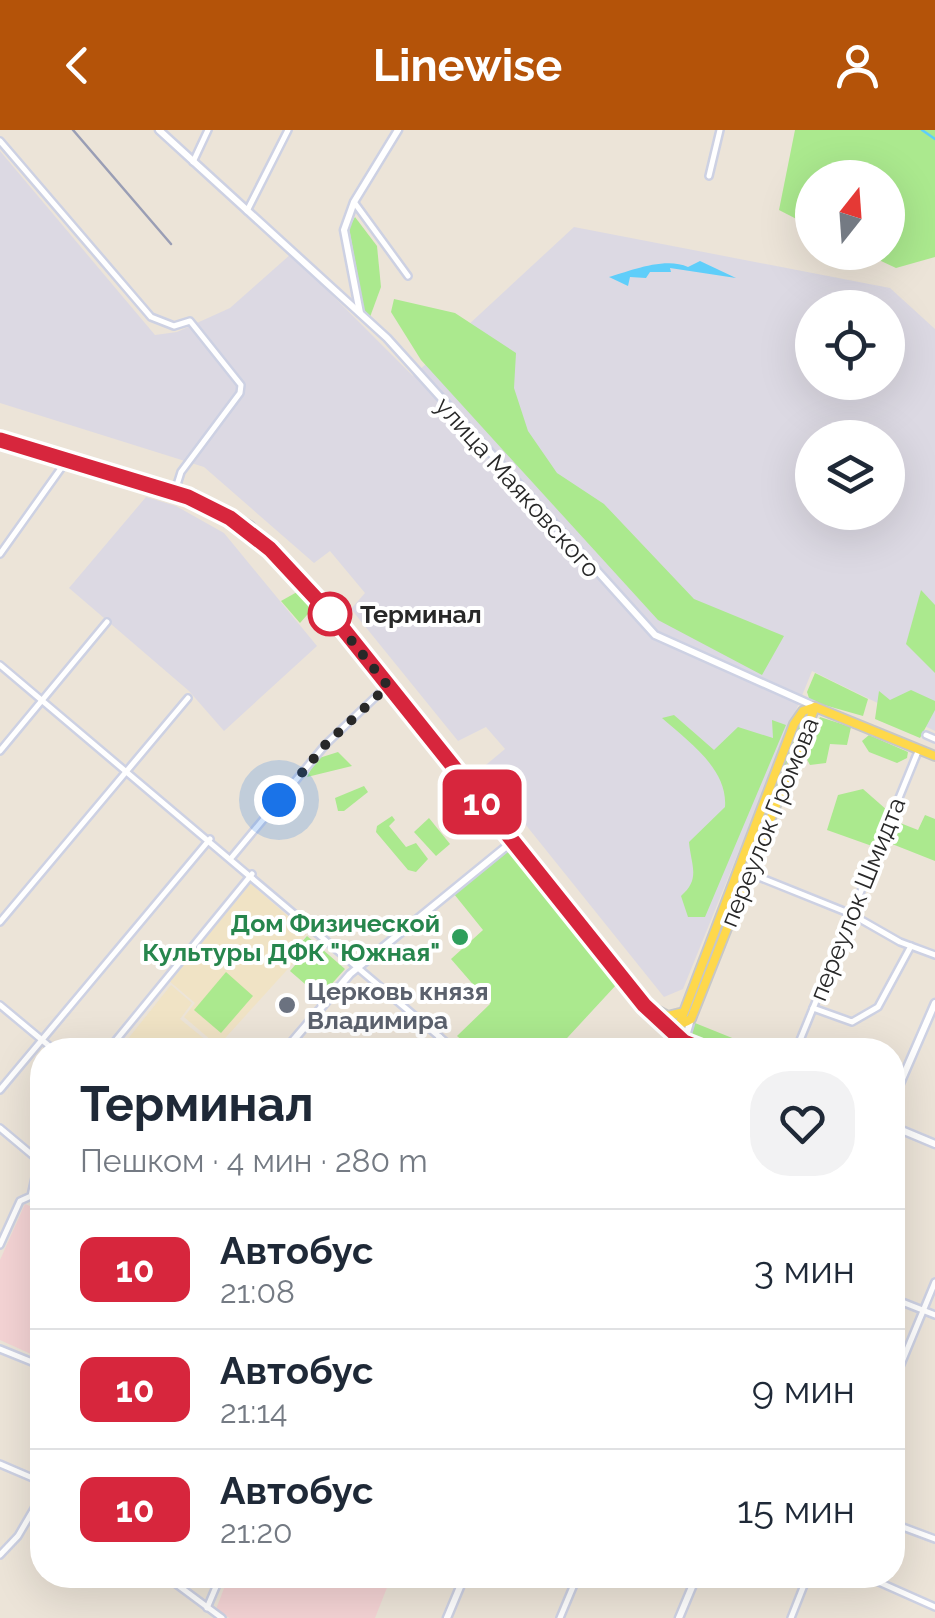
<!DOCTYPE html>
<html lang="ru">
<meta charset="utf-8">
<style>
:root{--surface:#fff;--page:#f2f2f3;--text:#1f2937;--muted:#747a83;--line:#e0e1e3;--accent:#b45309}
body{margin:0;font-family:Raleway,sans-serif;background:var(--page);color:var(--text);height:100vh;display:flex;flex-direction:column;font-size:38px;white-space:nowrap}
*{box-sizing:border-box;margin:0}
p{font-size:32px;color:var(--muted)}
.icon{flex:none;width:55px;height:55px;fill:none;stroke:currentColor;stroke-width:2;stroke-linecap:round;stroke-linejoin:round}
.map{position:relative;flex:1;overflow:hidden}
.drawer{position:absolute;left:30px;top:908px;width:875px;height:550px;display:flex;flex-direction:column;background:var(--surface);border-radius:40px;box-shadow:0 10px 40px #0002}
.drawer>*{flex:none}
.badge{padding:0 20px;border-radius:15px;font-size:35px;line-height:65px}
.needle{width:65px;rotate:17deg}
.fabs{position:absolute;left:795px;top:30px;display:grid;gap:20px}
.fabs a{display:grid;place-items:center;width:110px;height:110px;border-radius:50%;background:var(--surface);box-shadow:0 10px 40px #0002;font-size:50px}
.you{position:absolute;width:50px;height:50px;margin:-25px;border:8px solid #fff;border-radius:50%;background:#1a73e8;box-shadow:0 0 0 15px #1a73e833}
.map>.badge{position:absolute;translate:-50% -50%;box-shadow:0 0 0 5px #fff}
.round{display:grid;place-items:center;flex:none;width:105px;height:105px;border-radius:40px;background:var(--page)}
.headline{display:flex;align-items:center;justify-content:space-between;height:170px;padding:0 50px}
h1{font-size:48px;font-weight:700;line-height:75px}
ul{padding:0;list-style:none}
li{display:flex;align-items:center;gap:30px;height:120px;padding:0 50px;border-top:2px solid var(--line)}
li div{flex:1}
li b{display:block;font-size:38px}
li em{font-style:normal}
li .badge{min-width:110px;font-weight:700;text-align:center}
header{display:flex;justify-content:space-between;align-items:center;height:130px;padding:0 50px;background:var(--accent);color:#fff;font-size:45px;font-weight:700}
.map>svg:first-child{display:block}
</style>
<header><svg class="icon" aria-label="back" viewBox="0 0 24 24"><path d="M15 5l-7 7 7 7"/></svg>Linewise<svg class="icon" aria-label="person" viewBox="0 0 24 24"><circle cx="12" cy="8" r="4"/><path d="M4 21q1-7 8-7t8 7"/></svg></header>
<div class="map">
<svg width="935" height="1488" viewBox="0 0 935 1488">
<rect width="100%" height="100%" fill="#ece4d8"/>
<!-- industrial -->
<g fill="#dcd9e3" fill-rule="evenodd">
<path d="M0 21 155 205 177 202 230 178 291 124 413 246 574 97 890 158 935 199V601L812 541 683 859 664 867 481 639 505 619 486 597 458 611 351 479 365 463 330 421 314 433 204 337 0 273ZM812 178H888V252H812ZM812 308H888V382H812Z"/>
<polygon points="146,367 176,376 224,403 317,516 224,601 189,561 69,458"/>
</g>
<!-- education -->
<g fill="#f0e3c5">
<polygon points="250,753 307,803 300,813 306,819 218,916 184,887 195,873 168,850"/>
<polygon points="171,855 192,873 180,889 218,920 119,920"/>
</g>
<!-- medical -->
<g fill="#f4d3d4">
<polygon points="25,1074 42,1081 42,1229 0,1210 0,1130"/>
<polygon points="229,1445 392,1445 375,1488 230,1488 215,1482"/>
</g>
<!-- green -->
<g fill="#abe98e">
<polygon points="795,0 935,0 935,127 896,138 864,123 888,122 888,48 812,48 812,97 779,80"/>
<polygon points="355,87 377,116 381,157 370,187 364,180 349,98"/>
<polygon points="394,169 455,183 516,223 514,258 528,301 557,343 604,374 694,469 784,506 762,545 658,490 421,230 391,182"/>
<polygon points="921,460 935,475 935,543 906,514"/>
<polygon points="297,462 314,477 300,493 281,471"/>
<polygon points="815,543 868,569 863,586 810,571 807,562"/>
<polygon points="911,560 935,571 935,580 920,608 875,589 879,561 890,570"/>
<path d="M674 585 714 620 738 597 773 608 772 590 786 595 705 787H688L681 766C701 749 691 735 689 712L725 677C728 639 689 612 662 588Z"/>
<polygon points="820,587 851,597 847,615 830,614 826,633 810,635 804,624"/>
<polygon points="800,591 805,593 690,885 685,883"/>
<polygon points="869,605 908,622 907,628 897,633 869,622 862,611"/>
<polygon points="338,622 352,636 307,647 316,629"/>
<polygon points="364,656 368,662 344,681 338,681 335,668"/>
<polygon points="863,659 888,681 872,716 827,700 838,665"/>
<polygon points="925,685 935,689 935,731 887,712 895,691 918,700"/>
<polygon points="392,686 395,690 389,696 406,717 416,713 428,729 416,742 408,740 376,702 377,696"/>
<polygon points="429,688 450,714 436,726 414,702"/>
<polygon points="509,720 617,854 556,920 473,920 457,906 490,874 451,829 483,800 454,764"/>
<polygon points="307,806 345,839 320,867 290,841 308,820 301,813"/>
<polygon points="226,842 253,866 221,903 194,880"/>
<polygon points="695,893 762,920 719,920 689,908"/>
</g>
<!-- water -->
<path fill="#5fcefa" d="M700 131 736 148 670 138 671 142H650L646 148 630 147 628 156 609 147C627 142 665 126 688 137Z"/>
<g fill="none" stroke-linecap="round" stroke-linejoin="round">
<!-- stream -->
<polyline stroke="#5fcefa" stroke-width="2.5" points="922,0 935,9"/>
<defs>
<g id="minor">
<polyline points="0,11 151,187 174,196 190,191 241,255 240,263 181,342 176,358"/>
<polyline points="193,32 208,0"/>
<polyline points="709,46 720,0"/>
<polyline points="354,72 408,146"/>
<polyline points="247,81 288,0"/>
<polyline points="0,424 67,330"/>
<polyline points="0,535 455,920"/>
<polyline points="926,605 935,609"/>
<polyline points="0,621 107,492"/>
<polyline points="232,727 326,614 388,555"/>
<polyline points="749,743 851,784 900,812 935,825"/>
<polyline points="0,792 188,568"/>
<polyline points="0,875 54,920"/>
<polyline points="813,878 852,892 878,877 911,816"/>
<polyline points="108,920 252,744"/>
<polyline points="429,920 440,907"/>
<polyline points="796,920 919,619"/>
<polyline points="0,960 210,709"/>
<polyline points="0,998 37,1029"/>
<polyline points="31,1066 42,1071"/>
<polyline points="0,1115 20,1071 31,1066 42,1015"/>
<polyline points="892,1168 935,1185"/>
<polyline points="0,1219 42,1236"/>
<polyline points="892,1256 935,1152"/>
<polyline points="0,1334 42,1352"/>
<polyline points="892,1393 935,1409"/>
<polyline points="0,1425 18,1406 42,1365"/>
<polyline points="164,1445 222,1488"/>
<polyline points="863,1445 935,1477"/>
<polyline points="207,1478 221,1445"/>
<polyline points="560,1488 578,1445"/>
<polyline points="791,1488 808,1445"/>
</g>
<g id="tertiary">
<polyline points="159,0 387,208 655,505 814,576"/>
<polyline points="360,183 344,100 354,72 398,0"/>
<polyline points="660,891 684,912 704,920"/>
<polyline points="285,920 350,844 513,711"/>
<polyline points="682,920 691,889"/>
<polyline points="892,972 935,873"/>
<polyline points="892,996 935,1014"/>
<polyline points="447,1488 465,1445"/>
<polyline points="679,1488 697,1445"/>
</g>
<g id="primary">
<path d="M0 310 188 367 230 388 270 419 335 491 644 875C657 889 672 901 691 889L815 577 803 581 794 594 679 895"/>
<polyline points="193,364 250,396"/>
<polyline points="815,577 935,626"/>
<polyline points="653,878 668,886 680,883"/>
</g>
</defs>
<!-- minor casing -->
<use href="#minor" stroke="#cdd1e3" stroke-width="10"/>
<!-- tertiary casing -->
<use href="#tertiary" stroke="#cdd1e3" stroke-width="11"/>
<!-- primary casing -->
<use href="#primary" stroke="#c7c7c7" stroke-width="12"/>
<!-- minor -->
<use href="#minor" stroke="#fff" stroke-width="5"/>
<!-- tertiary -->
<use href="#tertiary" stroke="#fff" stroke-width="6"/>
<!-- primary -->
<use href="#primary" stroke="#fed84b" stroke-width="8"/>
<!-- rail -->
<polyline stroke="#9a9eb5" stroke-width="2.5" points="73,0 171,114"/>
</g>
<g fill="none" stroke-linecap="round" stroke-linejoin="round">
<defs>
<polyline id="line" points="0,310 188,367 230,388 270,419 336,490 644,875 684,912 704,920"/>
</defs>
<!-- line casing -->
<use href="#line" stroke="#fff" stroke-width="22"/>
<!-- line -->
<use href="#line" stroke="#d7263d" stroke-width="15"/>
<!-- walk -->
<polyline stroke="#282828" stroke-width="10" stroke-dasharray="0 18" points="279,670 326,614 388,556 330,484"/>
</g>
<!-- markers -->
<circle fill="#fff" stroke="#d7263d" stroke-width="5" cx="330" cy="484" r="20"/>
<circle fill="#2e9e5b" stroke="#fff" stroke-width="4" cx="460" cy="807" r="10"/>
<circle fill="#6b7280" stroke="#fff" stroke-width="4" cx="287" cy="875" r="10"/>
<g text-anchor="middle" stroke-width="8" stroke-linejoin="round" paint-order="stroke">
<!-- street labels -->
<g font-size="25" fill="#282828" stroke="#fff">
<text transform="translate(518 357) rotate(48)" y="9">улица Маяковского</text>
<text transform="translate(769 692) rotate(-68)" y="9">переулок Громова</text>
<text transform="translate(857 769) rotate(-68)" y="9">переулок Шмидта</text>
</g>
<!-- stop labels -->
<g font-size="25" font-weight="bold" fill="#282828" stroke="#fff" text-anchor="start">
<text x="360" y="493">Терминал</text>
</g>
<!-- leisure labels -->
<g font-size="25" font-weight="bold" fill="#27864d" stroke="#fff" text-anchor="end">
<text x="440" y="802">Дом Физической<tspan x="440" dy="29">Культуры ДФК "Южная"</tspan></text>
</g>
<!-- worship labels -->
<g font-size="25" font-weight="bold" fill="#5b616d" stroke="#fff" text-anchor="start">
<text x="307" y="870">Церковь князя<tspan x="307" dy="29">Владимира</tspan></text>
</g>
</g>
</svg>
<div class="fabs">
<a><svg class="needle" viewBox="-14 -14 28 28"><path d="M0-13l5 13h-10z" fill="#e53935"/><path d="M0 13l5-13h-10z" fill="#747a83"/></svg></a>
<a><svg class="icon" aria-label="locate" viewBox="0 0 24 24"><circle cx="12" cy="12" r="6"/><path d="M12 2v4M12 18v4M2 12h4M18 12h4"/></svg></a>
<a><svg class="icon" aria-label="layers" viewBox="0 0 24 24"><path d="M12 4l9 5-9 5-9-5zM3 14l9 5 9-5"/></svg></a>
</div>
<div class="you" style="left:279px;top:670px"></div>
<b class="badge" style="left:482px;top:672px;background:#d7263d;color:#fff">10</b>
<section class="drawer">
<div class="headline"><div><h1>Терминал</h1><p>Пешком · 4 мин · 280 m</p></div><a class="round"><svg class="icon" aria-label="heart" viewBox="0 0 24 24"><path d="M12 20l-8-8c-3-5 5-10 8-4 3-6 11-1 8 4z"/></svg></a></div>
<ul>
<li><span class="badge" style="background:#d7263d;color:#fff">10</span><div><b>Автобус</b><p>21:08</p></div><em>3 мин</em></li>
<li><span class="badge" style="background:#d7263d;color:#fff">10</span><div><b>Автобус</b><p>21:14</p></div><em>9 мин</em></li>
<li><span class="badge" style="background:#d7263d;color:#fff">10</span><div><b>Автобус</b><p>21:20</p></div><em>15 мин</em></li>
</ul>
</section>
</div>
